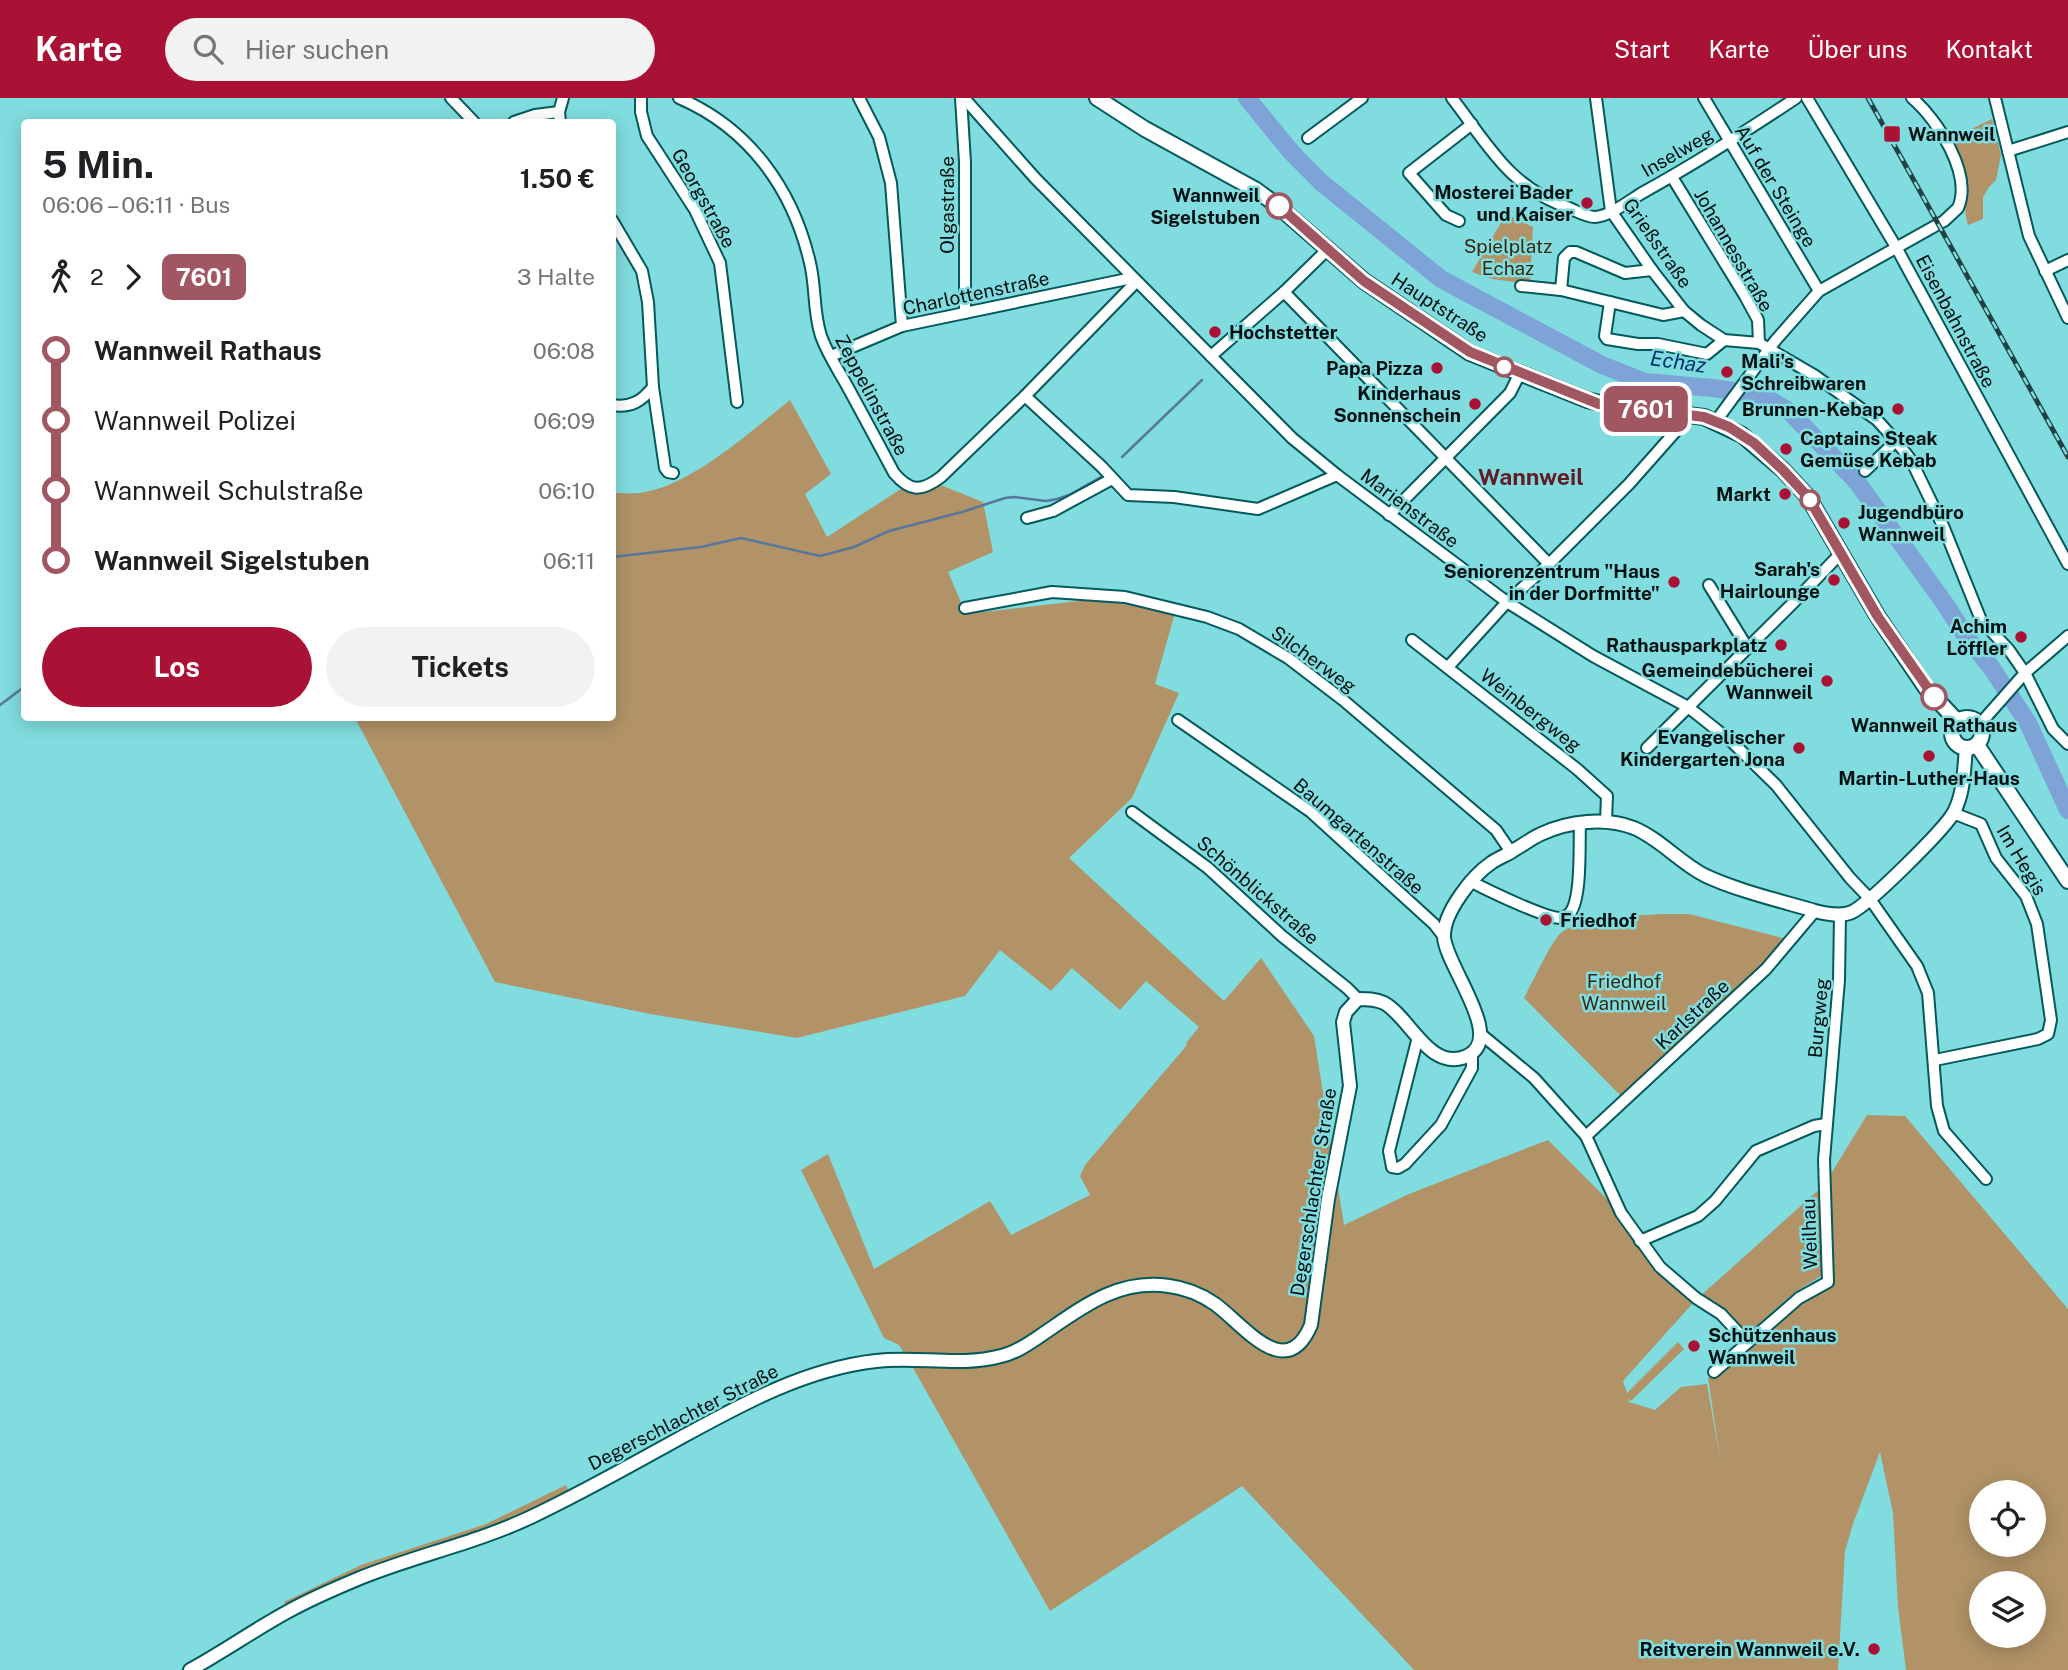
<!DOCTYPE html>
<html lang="de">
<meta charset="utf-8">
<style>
:root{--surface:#fff;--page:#f2f2f2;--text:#202124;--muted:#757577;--accent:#a91235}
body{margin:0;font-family:"Public Sans",sans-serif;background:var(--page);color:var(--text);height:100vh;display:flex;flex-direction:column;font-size:26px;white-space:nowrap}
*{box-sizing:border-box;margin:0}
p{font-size:23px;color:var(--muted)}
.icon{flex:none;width:38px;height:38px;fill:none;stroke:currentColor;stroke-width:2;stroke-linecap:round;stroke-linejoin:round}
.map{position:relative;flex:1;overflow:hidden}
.details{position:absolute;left:21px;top:21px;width:595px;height:602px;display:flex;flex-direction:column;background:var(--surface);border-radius:7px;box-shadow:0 4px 18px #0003}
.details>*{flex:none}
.badge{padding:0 14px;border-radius:10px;font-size:24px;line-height:46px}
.tools{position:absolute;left:1969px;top:1382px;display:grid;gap:14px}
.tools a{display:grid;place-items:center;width:77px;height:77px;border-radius:50%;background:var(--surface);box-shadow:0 4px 18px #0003;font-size:35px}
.map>.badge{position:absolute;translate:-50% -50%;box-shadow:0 0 0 4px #fff}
.legs{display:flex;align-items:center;gap:10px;height:77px;padding:0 21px;font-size:23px}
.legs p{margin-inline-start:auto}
.overview{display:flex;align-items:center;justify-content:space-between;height:119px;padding:0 21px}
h1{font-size:38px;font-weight:700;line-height:52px}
.cta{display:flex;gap:14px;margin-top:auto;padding:14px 21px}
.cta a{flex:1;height:80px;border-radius:42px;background:var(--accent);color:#fff;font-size:28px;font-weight:700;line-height:80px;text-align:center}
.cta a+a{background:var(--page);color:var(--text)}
ul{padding:0 21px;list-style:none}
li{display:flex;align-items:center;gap:24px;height:70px;font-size:26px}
li i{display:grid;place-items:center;width:10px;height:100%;margin:0 9px;background:currentColor}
li i::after{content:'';width:18px;height:18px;margin:-9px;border:5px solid;border-radius:50%;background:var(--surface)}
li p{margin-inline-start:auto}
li:first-child i{background:linear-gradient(#0000 50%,currentColor 0)}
li:last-child i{background:linear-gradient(currentColor 50%,#0000 0)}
header{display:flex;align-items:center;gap:42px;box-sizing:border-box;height:98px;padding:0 35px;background:var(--accent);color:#fff}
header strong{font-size:33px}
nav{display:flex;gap:38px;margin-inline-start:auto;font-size:24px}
.search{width:490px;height:63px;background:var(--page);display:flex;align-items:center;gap:18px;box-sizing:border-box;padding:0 24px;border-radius:38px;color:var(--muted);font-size:26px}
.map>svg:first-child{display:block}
</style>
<header>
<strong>Karte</strong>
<div class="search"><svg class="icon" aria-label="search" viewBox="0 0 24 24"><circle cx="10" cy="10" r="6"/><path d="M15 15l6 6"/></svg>Hier suchen</div>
<nav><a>Start</a><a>Karte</a><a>Über uns</a><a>Kontakt</a></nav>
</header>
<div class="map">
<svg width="2068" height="1572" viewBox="0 0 2068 1572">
<rect width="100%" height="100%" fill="#80dcde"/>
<!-- green -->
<g fill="#b19367" fill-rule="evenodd">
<path d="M1992 21 2001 57 1996 82 1989 89 1983 99V121L1968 127C1964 114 1966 103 1965 89 1963 72 1956 56 1951 41Z"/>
<polygon points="1506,116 1533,129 1530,186 1492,181 1472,174"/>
<path d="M790 302 831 376 805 396 827 439 913 383 920 387 938 386 983 404 993 454 948 474 966 516 1096 501 1176 511 1155 586 1179 595 1132 700 1069 760 1224 903 1261 860 1314 938 1344 1127 1409 1096 1548 1042 1619 1113 1690 1196 1693 1205 1623 1283 1627 1295 1678 1244 1684 1251 1631 1303 1628 1300 1629 1304 1655 1312 1681 1289 1707 1286 1721 1366 1708 1280 1747 1244 1828 1184 1823 1172 1821 1178 1795 1194 1747 1236 1721 1215 1697 1201 1824 1087 1867 1017 1905 1018 2068 1211V1572H1906L1898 1509 1893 1415 1880 1354 1853 1426 1845 1453 1838 1572H1414L1242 1388 1050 1513 908 1261 899 1247 884 1240 801 1072 828 1056 874 1171 990 1103 1011 1137 1090 1097 1080 1078 1085 1067 1187 947 1186 945 1199 929 1146 883 1120 912 1072 870 1051 893 1000 852 965 898 797 940 650 916 495 884 355 620H612L613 395C621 395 631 396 640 395 691 388 750 334 790 302ZM1981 1395H2034V1447H1981ZM1981 1486H2034V1538H1981Z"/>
<path d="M1663 816H1689L1787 841 1770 862 1622 999 1524 900C1531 887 1553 840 1562 834 1585 817 1634 818 1663 816Z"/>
<polygon points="566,1387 571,1399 289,1512 284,1504 361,1467 486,1426"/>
</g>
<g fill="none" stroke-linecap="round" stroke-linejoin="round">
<!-- stream -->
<g stroke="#58779b" stroke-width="2.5">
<polyline points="1122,359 1202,282"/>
<polyline points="612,459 701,449 741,440 820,458 854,449 889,433 962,414 1005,400 1014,399 1046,403 1057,401 1069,397 1101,379"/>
<polyline points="0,607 24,589"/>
</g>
<!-- river -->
<polyline stroke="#7ea3d7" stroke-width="18" points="1247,0 1292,55 1322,85 1441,181 1602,267 1645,284 1713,290 1762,297 1790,314 1857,384 1943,503 1967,540 1991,569 2028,625 2068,712"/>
<defs>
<g id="minor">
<polyline points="451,0 474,24"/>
<polyline points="641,0 641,14 647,38 695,112 720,165 737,304"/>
<path d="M679 0C749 30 793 91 810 165 816 189 813 214 821 238 827 255 837 270 846 286 862 315 878 345 894 375 910 394 921 394 941 379L1025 298 1136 184"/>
<polyline points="859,0 879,39 891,85 902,228"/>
<polyline points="961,0 965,64 965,215"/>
<polyline points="964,0 1035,80 1292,340 1337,377 1507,504 1593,558 1688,609 1732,644 1776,687 1850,780 1870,801 1917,868 1928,895 1937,1008 1944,1033 1986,1081"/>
<path d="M1452 0C1489 48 1509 89 1569 110 1576 113 1587 119 1595 119 1610 118 1629 103 1642 95 1695 66 1745 34 1796 0"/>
<polyline points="1596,0 1611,113 1652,172 1684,213 1701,227 1724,242 1759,245 1814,277 1877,322 1896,343 1911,362 1944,430 1981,522 2009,552 2025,575 2053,631 2068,646"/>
<polyline points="1704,0 1819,193"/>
<polyline points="1807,0 1896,149 2068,466"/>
<polyline points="1995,0 2029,138 2068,220"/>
<polyline points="514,24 535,17 559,14"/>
<polyline points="560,24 559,14 563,0"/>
<polyline points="1308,40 1362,0"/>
<polyline points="2008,53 2068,34"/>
<polyline points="1672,79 1745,198 1758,222 1759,245"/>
<polyline points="612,122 642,173 648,204 653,289 665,370 668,374 673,375"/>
<polyline points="1459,123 1446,117 1409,75 1472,26"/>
<polyline points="2045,173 2068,162"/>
<polyline points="1521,188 1561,192 1663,217 1684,213"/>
<polyline points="1561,192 1564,160 1570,154 1576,154 1625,175 1652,172"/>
<polyline points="1284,194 1549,466"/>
<polyline points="1610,204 1605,238 1607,241 1638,246 1658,246 1707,256 1724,242"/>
<polyline points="831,258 902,228 1132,180"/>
<polyline points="1211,258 1284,194 1327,152"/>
<polyline points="1025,298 1102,369 1128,397 1174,399 1258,411 1337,377"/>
<path d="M612 307C631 310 642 303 653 289"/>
<path d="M1716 323 1775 243 1819 193 1944 123 1958 110C1973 76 1937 21 1912 0"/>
<polyline points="1865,373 1896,343"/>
<polyline points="1389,417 1510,295 1520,275"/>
<polyline points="1027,420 1053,413 1112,381"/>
<polyline points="1709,487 1747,549"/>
<polyline points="965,510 1052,494 1125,499 1207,519 1239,531 1288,560 1343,602 1496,732 1511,754"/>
<polyline points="1412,542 1577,671 1607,698 1606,723"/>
<polyline points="1448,569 1507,504 1549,466 1629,386 1691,316"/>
<polyline points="1178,622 1311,714 1434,826 1444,839"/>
<polyline points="1980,626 2025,575 2068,538"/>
<polyline points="1647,650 1792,506 1841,455"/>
<polyline points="1132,714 1208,770 1282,838 1347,890 1358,901"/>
<path d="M1470 783C1487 792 1545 820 1560 820 1564 820 1567 818 1570 815 1582 800 1579 746 1580 725"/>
<polyline points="1482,937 1534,980 1586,1038 1621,1115 1660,1169 1696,1200 1721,1216 1747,1244"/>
<polyline points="1418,939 1389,1053 1392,1069 1398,1070 1405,1066 1441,1027 1472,970 1472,955"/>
<polyline points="1935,962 2038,941 2048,936 2051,922 2037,826 2026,798 1996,760 1981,726 1953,715"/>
<polyline points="1586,1038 1766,871 1815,813"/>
<polyline points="1640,1143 1698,1118 1715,1103 1756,1053 1814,1028 1826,1026"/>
<polyline points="1714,1274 1799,1200 1828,1184 1824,1062 1839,882 1840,817"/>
</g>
<path id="tertiary" d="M190 1572C223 1554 254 1532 287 1514 310 1501 336 1490 360 1480 417 1457 476 1445 531 1419 582 1395 631 1367 680 1340 742 1306 805 1271 876 1263 917 1258 961 1269 1001 1258 1015 1255 1028 1246 1040 1238 1080 1211 1117 1180 1169 1188 1185 1190 1202 1197 1215 1206 1244 1227 1286 1286 1311 1227L1328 1101 1350 988 1343 924 1346 914 1358 901C1367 901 1375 901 1384 905 1410 919 1430 975 1467 958 1506 940 1446 869 1444 839 1443 815 1472 778 1491 765 1498 760 1507 757 1514 752 1523 747 1532 740 1541 736 1569 723 1605 719 1634 730 1660 741 1679 764 1704 777 1735 792 1781 803 1815 813 1827 816 1841 819 1852 814 1869 806 1945 731 1954 714 1964 695 1964 671 1966 650"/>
<g id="secondary">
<polyline points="1097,0 1145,31 1256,92 1278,108 1364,183 1470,255 1587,302 1612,308 1704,319 1742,337 1783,372 1808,399 1878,519 1926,590 1957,623"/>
<circle cx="1967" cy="635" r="15"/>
<polyline points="1977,647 2068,783"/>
</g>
</defs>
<!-- minor casing -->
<use href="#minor" stroke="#04595b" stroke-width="14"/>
<!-- tertiary casing -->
<use href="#tertiary" stroke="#04595b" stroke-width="16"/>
<!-- secondary casing -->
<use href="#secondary" stroke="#04595b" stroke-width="18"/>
<!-- minor -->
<use href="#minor" stroke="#fff" stroke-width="10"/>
<!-- tertiary -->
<use href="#tertiary" stroke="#fff" stroke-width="12"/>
<!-- secondary -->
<use href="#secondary" stroke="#fff" stroke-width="14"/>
<defs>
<polyline id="rail" points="1868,0 2068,359"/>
</defs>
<!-- rail casing -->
<use href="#rail" stroke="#204243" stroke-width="5"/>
<!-- rail -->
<use href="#rail" stroke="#80dcde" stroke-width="2.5" stroke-dasharray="8" stroke-linecap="butt"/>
</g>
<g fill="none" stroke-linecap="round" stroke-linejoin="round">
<defs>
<polyline id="line-1" points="1279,108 1364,183 1470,254 1599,306 1704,319 1729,329 1754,345 1783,372 1808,399 1878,519 1934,599"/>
</defs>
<!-- line-1 casing -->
<use href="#line-1" stroke="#fff" stroke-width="16"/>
<!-- line-1 -->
<use href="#line-1" stroke="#a15761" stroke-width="10"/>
</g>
<!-- markers -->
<g fill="#a91235" stroke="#80dcde" stroke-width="2.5">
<rect x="1883" y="27" width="18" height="18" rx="3.5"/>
<circle cx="1587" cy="105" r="7"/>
<circle cx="1215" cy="234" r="7"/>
<circle cx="1437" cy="270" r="7"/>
<circle cx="1727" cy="274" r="7"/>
<circle cx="1475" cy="306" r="7"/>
<circle cx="1898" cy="311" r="7"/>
<circle cx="1786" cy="351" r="7"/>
<circle cx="1785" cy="396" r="7"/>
<circle cx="1844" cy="425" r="7"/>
<circle cx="1834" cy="482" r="7"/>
<circle cx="1674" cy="484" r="7"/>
<circle cx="2021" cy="539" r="7"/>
<circle cx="1781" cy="547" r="7"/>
<circle cx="1827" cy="583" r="7"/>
<circle cx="1799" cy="650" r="7"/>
<circle cx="1929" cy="658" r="7"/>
<circle cx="1546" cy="822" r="7"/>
<circle cx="1694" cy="1248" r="7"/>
<circle cx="1874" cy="1551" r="7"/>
</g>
<g fill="#fff" stroke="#a15761" stroke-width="3.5">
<circle cx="1279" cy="108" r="12"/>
<circle cx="1504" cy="269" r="9"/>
<circle cx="1810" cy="402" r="9"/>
<circle cx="1934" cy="599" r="12"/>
</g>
<g text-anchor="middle" stroke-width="5" stroke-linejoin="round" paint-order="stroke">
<!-- poi labels -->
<g font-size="19" font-weight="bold" fill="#000f10" stroke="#80dcde" text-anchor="end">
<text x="1908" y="43" text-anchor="start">Wannweil</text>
<text x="1573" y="101">Mosterei Bader<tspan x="1573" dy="22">und Kaiser</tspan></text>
<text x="1229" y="241" text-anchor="start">Hochstetter</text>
<text x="1741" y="270" text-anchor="start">Mali's<tspan x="1741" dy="22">Schreibwaren</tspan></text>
<text x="1423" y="277">Papa Pizza</text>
<text x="1461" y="302">Kinderhaus<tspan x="1461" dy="22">Sonnenschein</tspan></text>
<text x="1884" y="318">Brunnen-Kebap</text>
<text x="1800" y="347" text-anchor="start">Captains Steak<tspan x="1800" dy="22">Gemüse Kebab</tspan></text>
<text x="1771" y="403">Markt</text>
<text x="1858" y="421" text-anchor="start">Jugendbüro<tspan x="1858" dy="22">Wannweil</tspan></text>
<text x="1820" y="478">Sarah's<tspan x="1820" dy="22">Hairlounge</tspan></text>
<text x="1660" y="480">Seniorenzentrum "Haus<tspan x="1660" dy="22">in der Dorfmitte"</tspan></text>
<text x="2007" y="535">Achim<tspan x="2007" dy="22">Löffler</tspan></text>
<text x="1767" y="554">Rathausparkplatz</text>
<text x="1813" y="579">Gemeindebücherei<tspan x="1813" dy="22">Wannweil</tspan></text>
<text x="1785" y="646">Evangelischer<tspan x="1785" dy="22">Kindergarten Jona</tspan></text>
<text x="1929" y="687" text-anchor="middle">Martin-Luther-Haus</text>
<text x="1560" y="829" text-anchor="start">Friedhof</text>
<text x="1708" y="1244" text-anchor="start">Schützenhaus<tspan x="1708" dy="22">Wannweil</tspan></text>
<text x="1860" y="1558">Reitverein Wannweil e.V.</text>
</g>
<!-- street labels -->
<g font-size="19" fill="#000f10" stroke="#80dcde">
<text transform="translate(1677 54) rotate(-30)" y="7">Inselweg</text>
<text transform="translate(1776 88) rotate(59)" y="7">Auf der Steinge</text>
<text transform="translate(704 100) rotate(61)" y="7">Georgstraße</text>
<text transform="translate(947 107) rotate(-90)" y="7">Olgastraße</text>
<text transform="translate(1658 145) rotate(55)" y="7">Grießstraße</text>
<text transform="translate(1734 152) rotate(60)" y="7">Johannesstraße</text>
<text transform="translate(976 195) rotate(-12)" y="7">Charlottenstraße</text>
<text transform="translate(1440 209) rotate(33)" y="7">Hauptstraße</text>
<text transform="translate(1956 223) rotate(62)" y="7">Eisenbahnstraße</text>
<text transform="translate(872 297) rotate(62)" y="7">Zeppelinstraße</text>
<text transform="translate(1410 410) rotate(37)" y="7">Marienstraße</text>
<text transform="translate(1314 561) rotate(36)" y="7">Silcherweg</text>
<text transform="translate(1531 612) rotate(38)" y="7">Weinbergweg</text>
<text transform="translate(1359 738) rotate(41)" y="7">Baumgartenstraße</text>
<text transform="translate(2022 762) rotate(59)" y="7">Im Hegis</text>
<text transform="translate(1258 792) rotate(41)" y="7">Schönblickstraße</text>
<text transform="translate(1692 916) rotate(-43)" y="7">Karlstraße</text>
<text transform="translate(1818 920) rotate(-85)" y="7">Burgweg</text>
<text transform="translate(1313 1094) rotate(-81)" y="7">Degerschlachter Straße</text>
<text transform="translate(1809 1136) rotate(-92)" y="7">Weilhau</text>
<text transform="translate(683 1319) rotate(-27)" y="7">Degerschlachter Straße</text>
</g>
<!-- stop labels -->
<g font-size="19" font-weight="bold" fill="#000f10" stroke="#80dcde" text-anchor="end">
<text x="1260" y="104">Wannweil<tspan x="1260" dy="22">Sigelstuben</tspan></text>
<text x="1934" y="634" text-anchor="middle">Wannweil Rathaus</text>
</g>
<!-- park labels -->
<g font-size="19" fill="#39280e" stroke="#80dcde">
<text x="1508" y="155">Spielplatz<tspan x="1508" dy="22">Echaz</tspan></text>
<text x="1624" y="890">Friedhof<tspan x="1624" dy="22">Wannweil</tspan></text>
</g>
<!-- water labels -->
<g font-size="21" font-style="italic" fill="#003270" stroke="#80dcde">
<text transform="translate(1678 264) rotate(8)" y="7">Echaz</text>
</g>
<!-- quarter labels -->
<g font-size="23" font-weight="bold" fill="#621c25" stroke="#80dcde">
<text x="1531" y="387">Wannweil</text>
</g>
</g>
</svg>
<div class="tools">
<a><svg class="icon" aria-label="locate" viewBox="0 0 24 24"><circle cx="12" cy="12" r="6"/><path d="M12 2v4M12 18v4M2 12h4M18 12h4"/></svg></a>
<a><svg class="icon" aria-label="layers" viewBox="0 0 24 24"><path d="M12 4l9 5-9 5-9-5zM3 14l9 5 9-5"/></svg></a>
</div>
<b class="badge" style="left:1646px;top:311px;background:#a15761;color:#fff">7601</b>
<section class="details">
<div class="overview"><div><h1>5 Min.</h1><p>06:06 – 06:11 · Bus</p></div><b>1.50 €</b></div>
<div class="legs"><svg class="icon" aria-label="walk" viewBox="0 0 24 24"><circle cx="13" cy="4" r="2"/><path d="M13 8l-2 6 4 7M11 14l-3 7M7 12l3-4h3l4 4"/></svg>2<svg class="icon" aria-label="forward" viewBox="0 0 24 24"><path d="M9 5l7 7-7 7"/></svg><b class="badge" style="background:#a15761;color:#fff">7601</b><p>3 Halte</p></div>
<ul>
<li><i style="color:#a15761"></i><b>Wannweil Rathaus</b><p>06:08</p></li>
<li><i style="color:#a15761"></i><span>Wannweil Polizei</span><p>06:09</p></li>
<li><i style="color:#a15761"></i><span>Wannweil Schulstraße</span><p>06:10</p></li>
<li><i style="color:#a15761"></i><b>Wannweil Sigelstuben</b><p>06:11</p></li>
</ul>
<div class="cta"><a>Los</a><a>Tickets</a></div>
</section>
</div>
